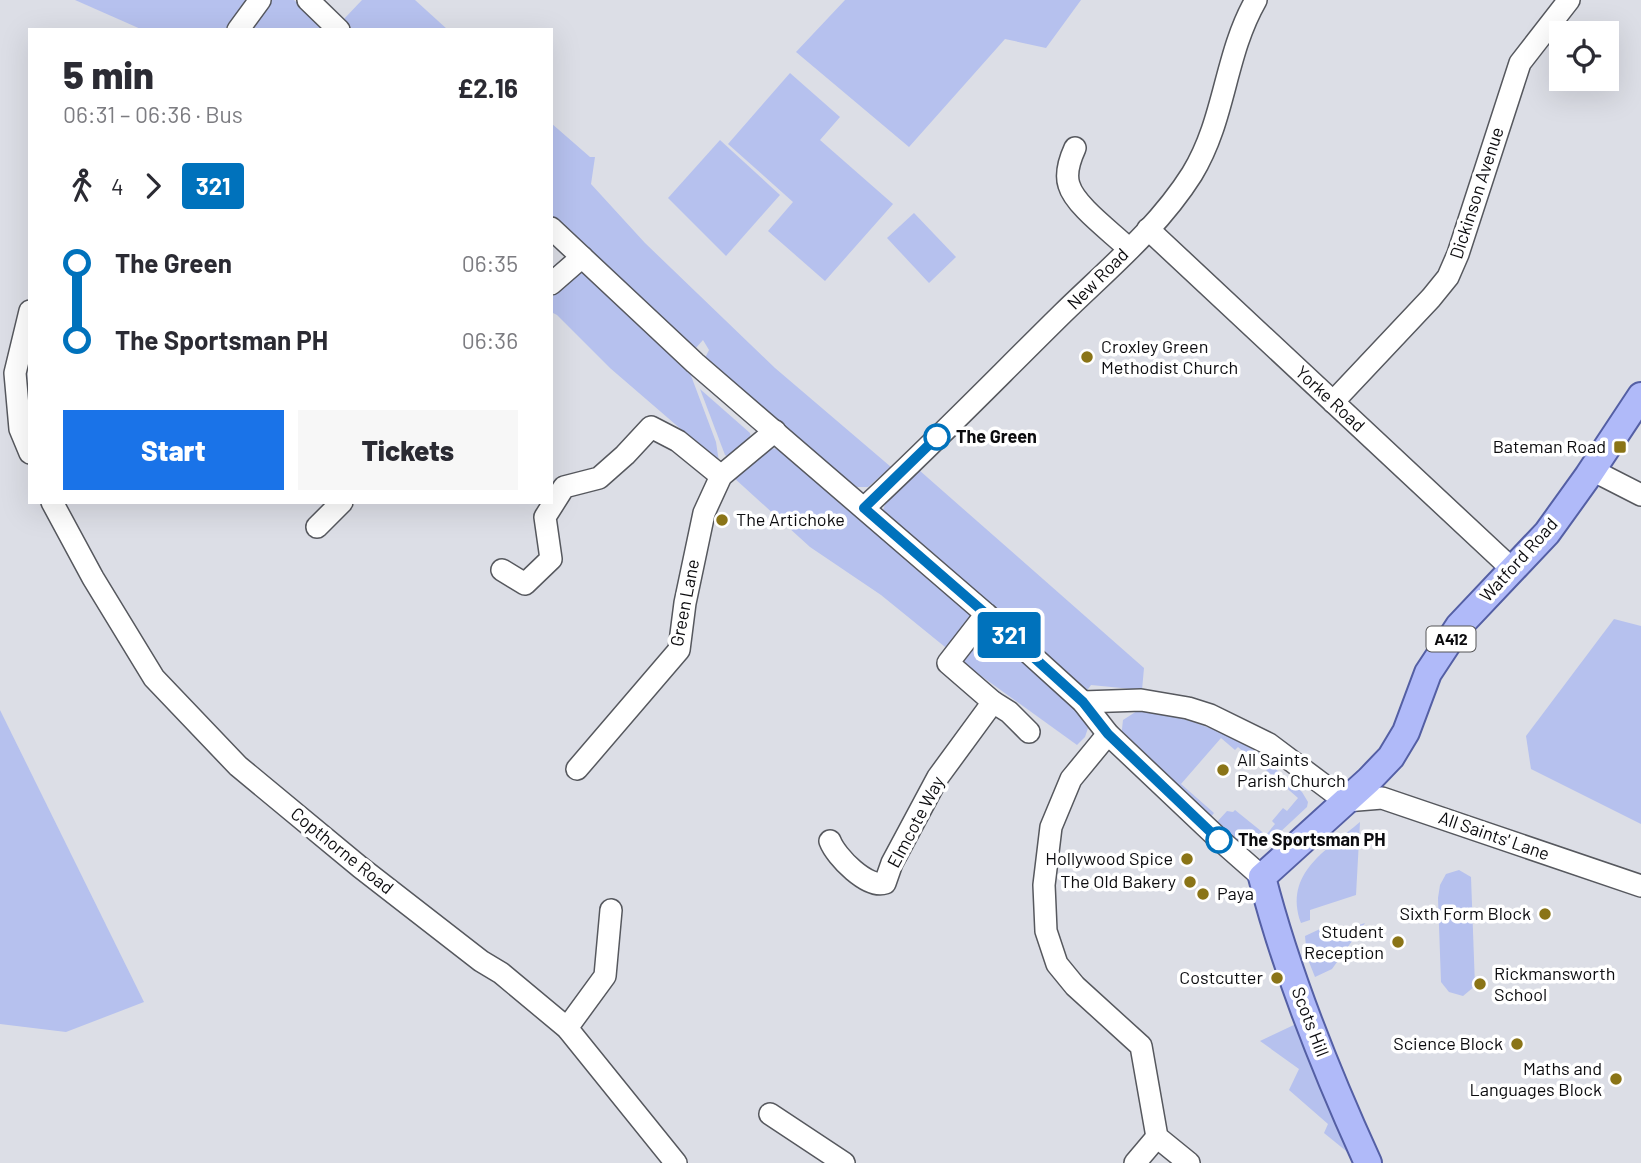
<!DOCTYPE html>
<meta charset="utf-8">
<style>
:root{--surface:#fff;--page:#f7f7f7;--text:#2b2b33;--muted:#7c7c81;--accent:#1a73e8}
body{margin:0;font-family:Barlow,sans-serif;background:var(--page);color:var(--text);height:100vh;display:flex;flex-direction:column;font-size:26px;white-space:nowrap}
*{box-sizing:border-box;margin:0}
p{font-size:23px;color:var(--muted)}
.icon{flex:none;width:38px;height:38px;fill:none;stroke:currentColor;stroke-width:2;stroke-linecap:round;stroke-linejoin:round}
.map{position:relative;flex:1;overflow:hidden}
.drawer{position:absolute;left:28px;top:28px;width:525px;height:476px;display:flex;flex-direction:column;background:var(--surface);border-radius:0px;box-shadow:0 7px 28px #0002}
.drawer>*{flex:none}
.badge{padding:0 14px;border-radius:5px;font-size:24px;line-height:46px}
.controls{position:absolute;left:1549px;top:21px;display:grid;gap:14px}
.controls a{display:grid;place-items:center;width:70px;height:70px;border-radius:0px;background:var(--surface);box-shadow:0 7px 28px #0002;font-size:35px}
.map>.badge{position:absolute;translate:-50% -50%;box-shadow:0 0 0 4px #fff}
.legs{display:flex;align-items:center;gap:10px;height:77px;padding:0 35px;font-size:23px}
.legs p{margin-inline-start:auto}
.headline{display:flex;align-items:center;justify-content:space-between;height:119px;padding:0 35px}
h1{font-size:38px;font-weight:800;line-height:52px}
.cta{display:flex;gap:14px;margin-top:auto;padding:14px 35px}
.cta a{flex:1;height:80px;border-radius:0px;background:var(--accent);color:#fff;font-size:28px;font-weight:800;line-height:80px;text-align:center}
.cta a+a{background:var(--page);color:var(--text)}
ul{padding:0 35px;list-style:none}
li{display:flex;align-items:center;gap:24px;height:77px;font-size:26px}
li i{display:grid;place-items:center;width:10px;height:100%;margin:0 9px;background:currentColor}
li i::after{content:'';width:18px;height:18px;margin:-9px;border:5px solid;border-radius:50%;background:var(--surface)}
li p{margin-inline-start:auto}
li:first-child i{background:linear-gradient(#0000 50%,currentColor 0)}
li:last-child i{background:linear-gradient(currentColor 50%,#0000 0)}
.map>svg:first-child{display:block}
</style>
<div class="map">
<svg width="1641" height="1163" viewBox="0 0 1641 1163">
<rect width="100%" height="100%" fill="#dcdee6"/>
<!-- green -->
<g fill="#b6c1ee">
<polygon points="75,0 253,0 231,30 143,30"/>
<polygon points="269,0 294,0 327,30 247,30"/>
<polygon points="362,0 415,0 448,30 353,30 344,19"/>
<polygon points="845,0 1081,0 1046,48 1005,39 909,147 796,52"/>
<polygon points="790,73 840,117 820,140 893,204 825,281 768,231 793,202 728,144"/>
<polygon points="551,123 590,157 595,157 591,184 645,243 775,368 891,467 868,487 854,487 705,358 709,350 703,340 694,350 551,216"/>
<polygon points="720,140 780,195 726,256 668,198"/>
<polygon points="914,213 956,257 929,283 887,238"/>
<polygon points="583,271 687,365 716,442 719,462 610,368 557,315 551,312 551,298"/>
<polygon points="700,389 750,433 751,440 730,458 725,455"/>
<polygon points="771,448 780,449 973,615 950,651 881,595 810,547 733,477"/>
<polygon points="919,470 1144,668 1142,690 1091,685 1086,692 890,522 883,510 887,499"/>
<polygon points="1614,619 1641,626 1641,824 1531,769 1526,736"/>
<polygon points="983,629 989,629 1075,708 1089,725 1085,737 1077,745 970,668 962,659"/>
<polygon points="0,710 144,1002 66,1032 0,1024"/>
<path d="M1137 711C1181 713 1228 733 1264 756L1257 764 1238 747 1235 750 1221 738 1181 784 1214 813 1210 818 1121 738 1123 720Z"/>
<polygon points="1271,765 1302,792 1308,802 1307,807 1264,847 1255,850 1235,841 1216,823 1227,811 1233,812 1235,810 1266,835 1275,824 1272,821 1283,808 1287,811 1298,798 1266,770"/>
<path d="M1360 822 1356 895 1310 910V920L1301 923C1283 873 1327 850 1360 822Z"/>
<polygon points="1459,870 1471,877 1475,986 1463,996 1449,992 1441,982 1438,898 1440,885 1446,874"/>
<polygon points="1365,923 1332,969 1315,977 1307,957 1305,936 1320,929 1325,936"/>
<polygon points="1298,1023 1356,1159 1324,1133 1328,1124 1289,1090 1299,1069 1260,1041"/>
</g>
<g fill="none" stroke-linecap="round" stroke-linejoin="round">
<defs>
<g id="minor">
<polyline points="308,0 339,30"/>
<polyline points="238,30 260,0"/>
<path d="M1075 148C1070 159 1065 173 1069 185 1075 206 1113 233 1129 249"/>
<polyline points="551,228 695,363 986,614 1083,702 1108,734 1220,840 1262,877"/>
<polyline points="1148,229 1512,569"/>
<polyline points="551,284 582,257"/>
<polyline points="30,311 15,373 20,429 30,453"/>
<polyline points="1333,402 1431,298 1448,277 1458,254 1520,63 1569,0"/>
<polyline points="1592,470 1641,495"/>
<polyline points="52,502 93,578 154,678 238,766 360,867 481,961 501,973 567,1028 676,1163"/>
<path d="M864 508C932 445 996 379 1062 314 1107 270 1158 228 1192 174 1226 118 1224 56 1256 0"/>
<polyline points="317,527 342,502"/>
<polyline points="502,570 525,584 551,559 545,517 564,487 599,478 625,455 651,427 678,441 721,476"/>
<polyline points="993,702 1009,712 1029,732"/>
<polyline points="1083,702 1141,700 1188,708 1210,715 1269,744 1345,801 1382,798 1641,886"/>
<polyline points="1108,734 1071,779 1051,827 1044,885 1046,931 1057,964 1075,986 1141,1046 1157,1137 1189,1163"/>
<polyline points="577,769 679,650 685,603 704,513 721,476 775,431"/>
<path d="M830 841C836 857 868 889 885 883L892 863 938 777 993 702 948 663 986 614"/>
<polyline points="567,1028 605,976 611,910"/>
<polyline points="770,1114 844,1163"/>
<polyline points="1135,1163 1157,1137"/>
</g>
<path id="major" d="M1368 1163C1326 1071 1287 975 1262 877L1369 780 1391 757 1406 732 1428 673 1459 626 1547 533 1588 476 1641 396"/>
</defs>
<!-- minor casing -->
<use href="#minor" stroke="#56585e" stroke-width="24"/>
<!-- major casing -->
<use href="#major" stroke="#545fa4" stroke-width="30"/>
<!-- minor -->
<use href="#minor" stroke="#fff" stroke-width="21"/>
<!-- major -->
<use href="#major" stroke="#b0baf9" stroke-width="26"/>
</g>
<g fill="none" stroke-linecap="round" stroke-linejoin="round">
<defs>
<polyline id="line-1" points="937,437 864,508 986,614 1083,702 1108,734 1219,840"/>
</defs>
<!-- line-1 casing -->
<use href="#line-1" stroke="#fff" stroke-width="16"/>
<!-- line-1 -->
<use href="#line-1" stroke="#0072bc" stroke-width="10"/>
</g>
<!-- markers -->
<g fill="#8a7417" stroke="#fff" stroke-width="2.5">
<circle cx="1087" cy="357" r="7"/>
<rect x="1613" y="440" width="14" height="14" rx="3.5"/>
<circle cx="722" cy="520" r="7"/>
<circle cx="1223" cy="770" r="7"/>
<circle cx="1187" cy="859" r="7"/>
<circle cx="1190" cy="882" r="7"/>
<circle cx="1203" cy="894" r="7"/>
<circle cx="1545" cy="914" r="7"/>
<circle cx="1398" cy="942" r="7"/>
<circle cx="1277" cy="978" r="7"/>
<circle cx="1480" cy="984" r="7"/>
<circle cx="1517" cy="1044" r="7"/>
<circle cx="1616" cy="1079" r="7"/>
</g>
<g fill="#fff" stroke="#0072bc" stroke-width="3.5">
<circle cx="937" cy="437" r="12"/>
<circle cx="1219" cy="840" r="12"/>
</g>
<g text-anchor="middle" stroke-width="7" stroke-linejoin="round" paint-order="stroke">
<!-- shield labels -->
<rect fill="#fff" stroke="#555557" stroke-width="2" x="1426.5" y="626.5" width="49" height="25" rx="5"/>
<g font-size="16" font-weight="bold" fill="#0c0c0f">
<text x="1451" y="645">A412</text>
</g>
<!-- street labels -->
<g font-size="18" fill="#0c0c0f" stroke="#fff">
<text transform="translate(1477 193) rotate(-72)" y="6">Dickinson Avenue</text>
<text transform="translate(1098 279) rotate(-45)" y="6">New Road</text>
<text transform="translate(1330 399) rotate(43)" y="6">Yorke Road</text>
<text transform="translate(1519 560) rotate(-48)" y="6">Watford Road</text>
<text transform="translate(685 603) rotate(-79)" y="6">Green Lane</text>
<text transform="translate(916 822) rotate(-62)" y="6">Elmcote Way</text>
<text transform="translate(1494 836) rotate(19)" y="6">All Saints' Lane</text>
<text transform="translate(342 851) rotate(39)" y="6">Copthorne Road</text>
<text transform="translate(1310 1022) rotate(69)" y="6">Scots Hill</text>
</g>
<!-- poi labels -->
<g font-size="18" fill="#0c0c0f" stroke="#fff" text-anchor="end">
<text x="1101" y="353" text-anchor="start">Croxley Green<tspan x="1101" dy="21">Methodist Church</tspan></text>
<text x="1606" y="453">Bateman Road</text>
<text x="736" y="526" text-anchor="start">The Artichoke</text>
<text x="1237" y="766" text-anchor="start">All Saints<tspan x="1237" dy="21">Parish Church</tspan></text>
<text x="1173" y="865">Hollywood Spice</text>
<text x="1176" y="888">The Old Bakery</text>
<text x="1217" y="900" text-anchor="start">Paya</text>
<text x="1531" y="920">Sixth Form Block</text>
<text x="1384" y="938">Student<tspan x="1384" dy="21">Reception</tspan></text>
<text x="1494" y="980" text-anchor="start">Rickmansworth<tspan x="1494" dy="21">School</tspan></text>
<text x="1263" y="984">Costcutter</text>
<text x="1503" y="1050">Science Block</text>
<text x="1602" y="1075">Maths and<tspan x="1602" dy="21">Languages Block</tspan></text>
</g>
<!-- stop labels -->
<g font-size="18" font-weight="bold" fill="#0c0c0f" stroke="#fff" text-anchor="start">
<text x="956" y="443">The Green</text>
<text x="1238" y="846">The Sportsman PH</text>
</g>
</g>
</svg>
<div class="controls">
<a><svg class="icon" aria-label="locate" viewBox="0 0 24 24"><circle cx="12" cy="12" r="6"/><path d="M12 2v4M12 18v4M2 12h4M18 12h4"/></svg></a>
</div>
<b class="badge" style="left:1009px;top:635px;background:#0072bc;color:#fff">321</b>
<section class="drawer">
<div class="headline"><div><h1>5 min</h1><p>06:31 – 06:36 · Bus</p></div><b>£2.16</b></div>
<div class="legs"><svg class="icon" aria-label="walk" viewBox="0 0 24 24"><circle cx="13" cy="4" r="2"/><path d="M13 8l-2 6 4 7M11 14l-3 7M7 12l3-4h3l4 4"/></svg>4<svg class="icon" aria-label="forward" viewBox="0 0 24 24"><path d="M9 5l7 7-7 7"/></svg><b class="badge" style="background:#0072bc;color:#fff">321</b></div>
<ul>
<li><i style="color:#0072bc"></i><b>The Green</b><p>06:35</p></li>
<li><i style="color:#0072bc"></i><b>The Sportsman PH</b><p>06:36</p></li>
</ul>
<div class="cta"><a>Start</a><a>Tickets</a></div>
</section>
</div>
